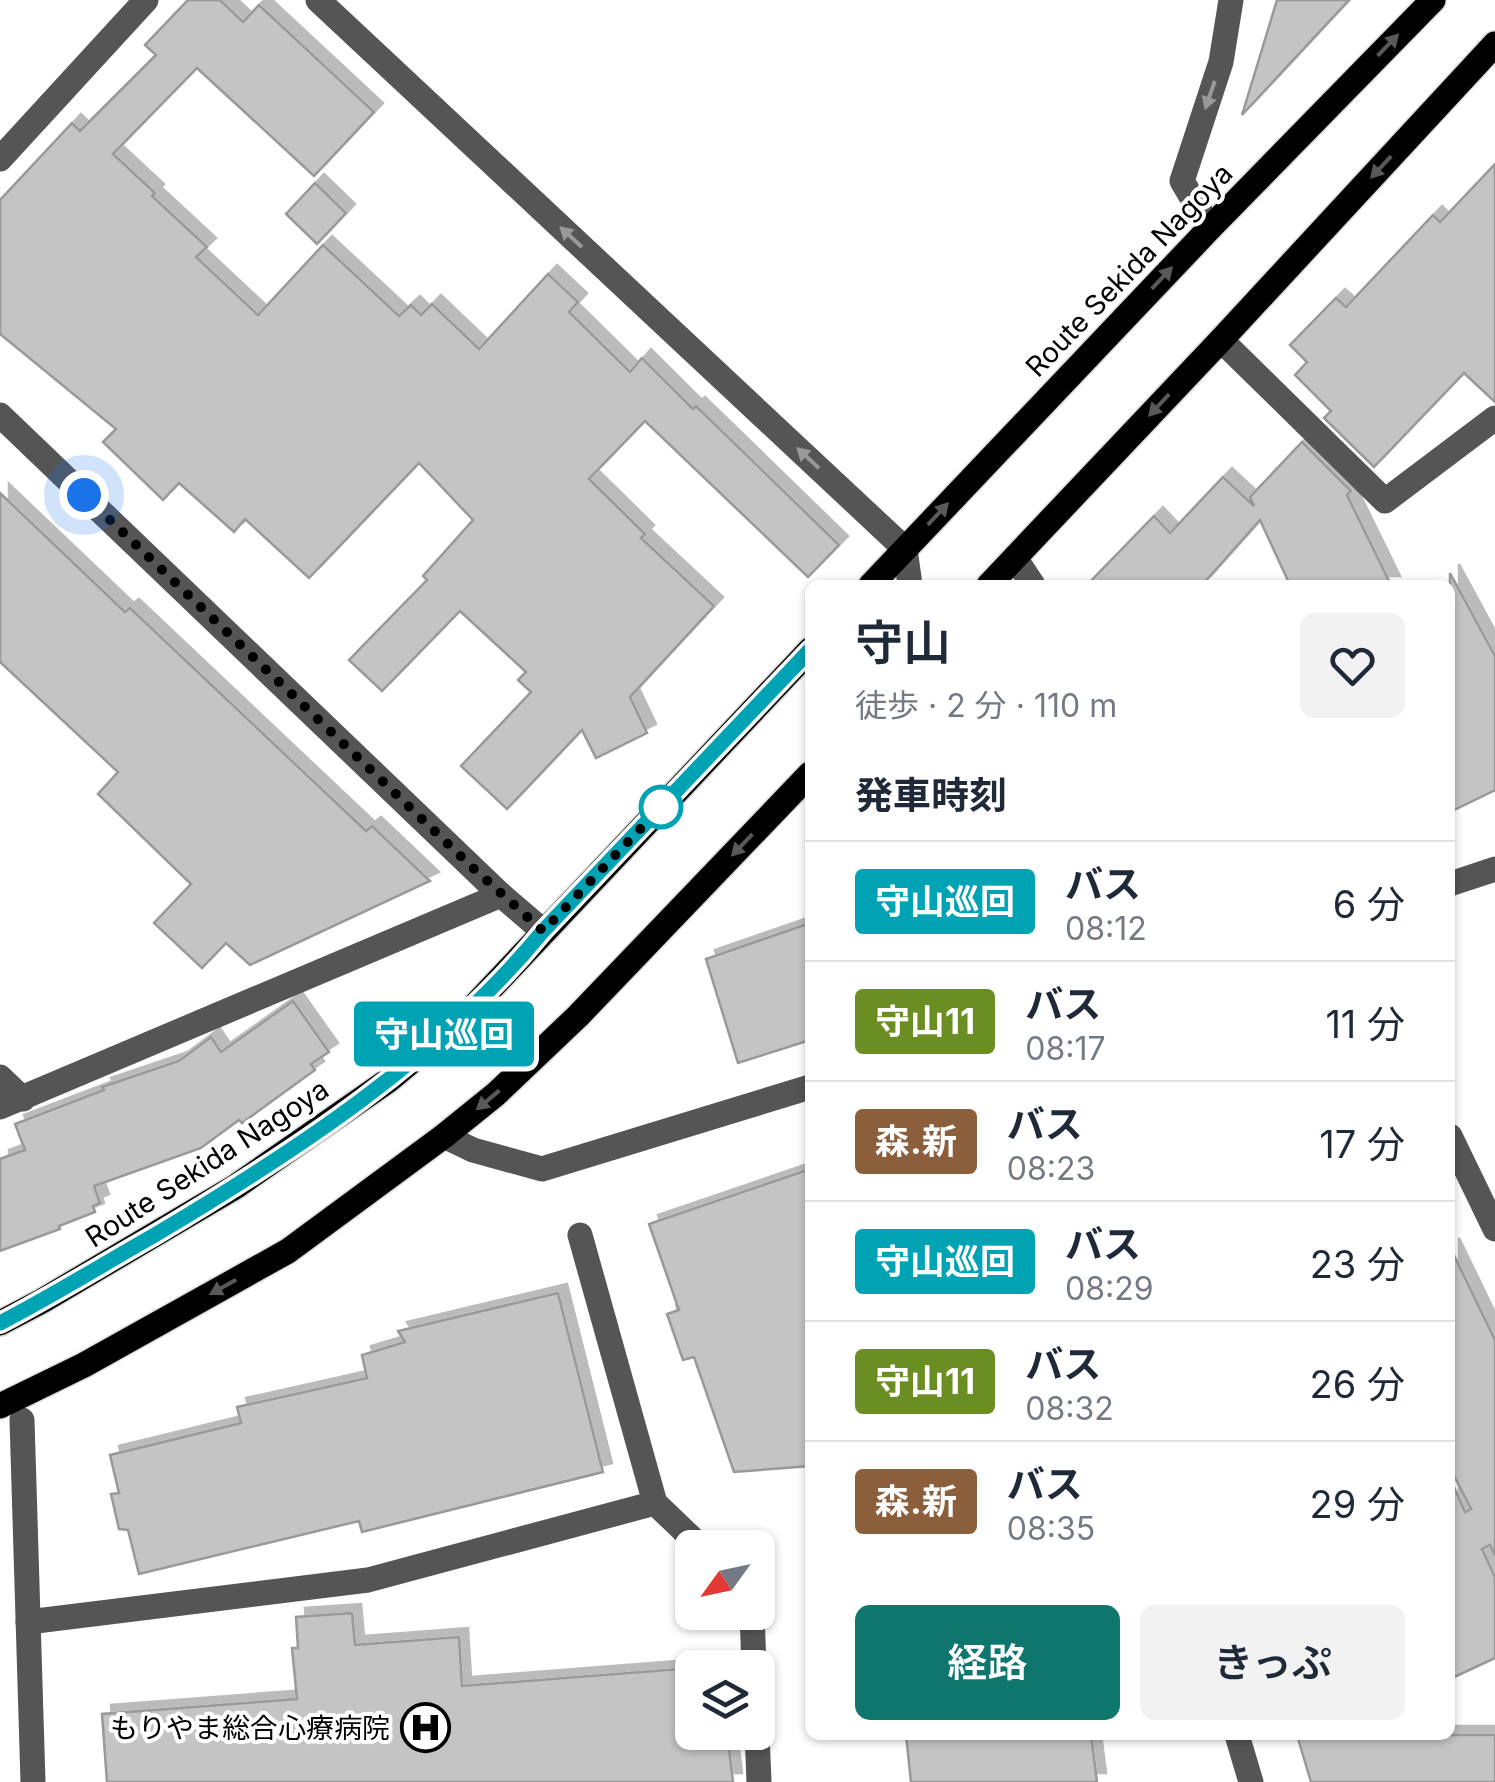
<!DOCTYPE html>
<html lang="ja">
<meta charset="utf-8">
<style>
:root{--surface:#fff;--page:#f2f2f3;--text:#1f2937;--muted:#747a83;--line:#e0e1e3;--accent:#0f766e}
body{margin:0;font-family:Inter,"Noto Sans JP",sans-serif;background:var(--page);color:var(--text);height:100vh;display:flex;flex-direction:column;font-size:38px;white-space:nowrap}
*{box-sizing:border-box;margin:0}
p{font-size:32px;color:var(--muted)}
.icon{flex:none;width:55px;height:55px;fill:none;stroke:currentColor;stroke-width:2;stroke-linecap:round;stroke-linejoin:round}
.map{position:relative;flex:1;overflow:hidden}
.panel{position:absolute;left:805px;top:580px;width:650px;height:1160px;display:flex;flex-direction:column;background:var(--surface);border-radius:15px;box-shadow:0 2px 8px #0004}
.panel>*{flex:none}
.badge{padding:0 20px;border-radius:8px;font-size:35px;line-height:65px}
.needle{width:65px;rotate:237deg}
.controls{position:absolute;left:675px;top:1530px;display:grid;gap:20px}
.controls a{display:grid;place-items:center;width:100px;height:100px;border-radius:15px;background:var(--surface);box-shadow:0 2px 8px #0004;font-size:50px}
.you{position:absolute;width:50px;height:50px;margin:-25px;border:8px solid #fff;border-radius:50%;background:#1a73e8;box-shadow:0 0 0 15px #1a73e833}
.map>.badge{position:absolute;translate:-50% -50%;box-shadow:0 0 0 5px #fff}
h2{padding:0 50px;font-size:38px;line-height:90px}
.round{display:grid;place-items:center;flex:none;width:105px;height:105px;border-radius:15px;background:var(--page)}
.overview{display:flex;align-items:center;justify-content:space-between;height:170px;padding:0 50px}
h1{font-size:48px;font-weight:600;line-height:75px}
.primary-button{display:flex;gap:20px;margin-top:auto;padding:20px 50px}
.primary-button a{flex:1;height:115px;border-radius:15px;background:var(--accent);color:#fff;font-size:40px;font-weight:600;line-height:115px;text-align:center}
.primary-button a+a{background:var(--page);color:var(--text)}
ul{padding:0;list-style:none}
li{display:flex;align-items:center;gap:30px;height:120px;padding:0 50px;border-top:2px solid var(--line)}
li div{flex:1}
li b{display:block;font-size:38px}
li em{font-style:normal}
li .badge{min-width:110px;font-weight:700;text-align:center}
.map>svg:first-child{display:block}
</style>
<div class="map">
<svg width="1495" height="1782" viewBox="0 0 1495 1782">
<defs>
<filter id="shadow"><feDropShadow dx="9" dy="-9" stdDeviation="0" flood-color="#0004"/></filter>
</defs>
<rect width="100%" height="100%" fill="#fff"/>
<!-- building -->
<g fill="#c4c4c4" stroke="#999" stroke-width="2.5" filter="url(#shadow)">
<polygon points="188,0 220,0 243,22 259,5 374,112 314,176 197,68 113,154 155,193 152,196 207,247 196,257 258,315 323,245 399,316 411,305 421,315 432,304 479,349 548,274 578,302 569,312 630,372 642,358 693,409 696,406 839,545 808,577 645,421 589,479 645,534 641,538 714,606 630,697 647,733 596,758 582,730 507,809 461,766 531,692 518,680 526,672 460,611 382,691 349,660 427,580 423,576 473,520 419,463 309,578 245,519 234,532 179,483 163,500 103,442 116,429 0,334 0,200 72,123 80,131 156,55 145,45"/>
<polygon points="1277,0 1349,0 1242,115"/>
<polygon points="1495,164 1495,402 1464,373 1374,467 1324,418 1331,411 1295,375 1307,362 1290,345 1336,298 1346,307 1433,215 1440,222"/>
<polygon points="315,183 346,213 317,244 286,214"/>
<polygon points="1302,442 1351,491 1347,495 1391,585 1290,585 1260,520 1202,585 1087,585 1154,516 1170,533 1223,477 1254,506 1250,497"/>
<polygon points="0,493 125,612 130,608 366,831 372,826 430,881 250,965 226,943 202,968 154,923 191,884 98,794 118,772 0,662"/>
<polygon points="1450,573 1495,656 1495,790 1450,812"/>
<polygon points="810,923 810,1040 738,1063 706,959"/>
<polygon points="293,1001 329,1052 311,1064 315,1070 242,1123 239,1120 201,1148 94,1186 100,1203 93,1206 95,1212 59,1226 60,1229 0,1251 0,1159 25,1150 15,1124 104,1090 102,1087 179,1061 211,1037 221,1052"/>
<polygon points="810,1169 810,1466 734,1472 694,1357 683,1360 667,1314 679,1310 649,1224"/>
<polygon points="1450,1247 1495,1340 1495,1556 1490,1545 1482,1549 1495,1577 1495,1658 1450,1679 1450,1478 1465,1512 1471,1509 1450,1468"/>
<polygon points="558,1293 603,1472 362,1532 359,1521 139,1574 128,1530 119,1529 111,1494 119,1493 110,1455 241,1423 237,1407 367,1378 362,1355 405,1342 398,1331"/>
<polygon points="352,1613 355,1645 459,1637 462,1686 692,1668 692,1732 727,1732 733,1782 107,1782 102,1714 297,1699 292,1648 298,1648 296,1617"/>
<polygon points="906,1735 1091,1735 1097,1782 911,1782"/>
<polygon points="1297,1735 1495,1735 1495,1782 1311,1782"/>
</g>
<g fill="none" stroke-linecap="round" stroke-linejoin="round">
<defs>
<g id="major">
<polyline points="871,585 1210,228 1433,0"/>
<polyline points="989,585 1221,340 1495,44"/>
<polyline points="0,1323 42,1301 235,1187 389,1080 462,1019 810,650"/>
<polyline points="0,1406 84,1365 288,1251 444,1136 496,1094 578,1016 810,774"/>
</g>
</defs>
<!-- major casing -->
<use href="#major" stroke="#dbdbdb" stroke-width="28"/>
<!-- minor -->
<g stroke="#555" stroke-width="25">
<polyline points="318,0 905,549 910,585"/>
<polyline points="0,159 146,0"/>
<polyline points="1210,228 1182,181 1221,62 1231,0"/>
<polyline points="1221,340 1385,501 1495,418"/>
<polyline points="0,415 501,895 543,931"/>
<polyline points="1015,558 1033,585"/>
<polyline points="1450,884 1495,869"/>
<polyline points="0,1077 23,1099"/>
<polyline points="0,1107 501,895"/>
<polyline points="444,1136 473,1150 542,1169 810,1087"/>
<polyline points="1450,1136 1495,1229"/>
<polyline points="22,1420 33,1782"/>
<polyline points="655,1503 702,1548"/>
<polyline points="752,1612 754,1668"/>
<polyline points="28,1622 368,1580 655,1503 580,1235"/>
<polyline points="757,1732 759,1782"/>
<polyline points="1237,1735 1251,1782"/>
</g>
<!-- major -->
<use href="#major" stroke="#000" stroke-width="25"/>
</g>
<!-- one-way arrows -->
<defs><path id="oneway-solid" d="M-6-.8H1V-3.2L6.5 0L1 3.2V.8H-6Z" transform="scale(2.5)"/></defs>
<g fill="#595959">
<use href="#oneway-solid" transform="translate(1388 45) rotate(-46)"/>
<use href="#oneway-solid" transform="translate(1381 167) rotate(133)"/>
<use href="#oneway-solid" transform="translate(1162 278) rotate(-47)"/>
<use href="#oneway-solid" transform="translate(1159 405) rotate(133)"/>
<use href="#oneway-solid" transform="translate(938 514) rotate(-47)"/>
<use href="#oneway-solid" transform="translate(742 845) rotate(134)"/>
<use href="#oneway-solid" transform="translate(488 1100) rotate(140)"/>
<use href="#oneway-solid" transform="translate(223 1287) rotate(151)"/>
</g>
<g fill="#999">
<use href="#oneway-solid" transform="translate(1210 95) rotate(109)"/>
<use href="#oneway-solid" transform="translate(571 237) rotate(-137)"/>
<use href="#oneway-solid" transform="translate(808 458) rotate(-137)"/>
</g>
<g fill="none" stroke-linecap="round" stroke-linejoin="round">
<defs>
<path id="line" d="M0 1323C52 1296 102 1265 153 1236 293 1153 439 1058 543 931L810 650"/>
</defs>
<!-- line casing -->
<use href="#line" stroke="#fff" stroke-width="22"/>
<!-- line -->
<use href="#line" stroke="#00a3b4" stroke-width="15"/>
<!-- walk -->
<polyline stroke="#000" stroke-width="10" stroke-dasharray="0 18" points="84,495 473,868 543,931 661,807"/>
</g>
<!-- icons -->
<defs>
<symbol id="hospital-ring" viewBox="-11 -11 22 22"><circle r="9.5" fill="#fff" stroke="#000" stroke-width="1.5"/><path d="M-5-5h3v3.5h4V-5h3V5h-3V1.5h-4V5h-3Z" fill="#000"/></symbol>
</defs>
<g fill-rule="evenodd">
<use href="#hospital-ring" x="398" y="1700" width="55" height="55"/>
</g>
<!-- markers -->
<circle fill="#fff" stroke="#00a3b4" stroke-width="5" cx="661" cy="807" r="20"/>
<g text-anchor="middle" stroke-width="8" stroke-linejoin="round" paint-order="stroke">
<!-- street labels -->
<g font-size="28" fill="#000" stroke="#fff">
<text transform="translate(1129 270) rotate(-46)" y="10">Route Sekida Nagoya</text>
<text transform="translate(207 1163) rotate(-33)" y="10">Route Sekida Nagoya</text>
</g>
<!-- poi labels -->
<g font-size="28" fill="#000" stroke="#fff" text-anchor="end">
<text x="390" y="1738">もりやま総合心療病院</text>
</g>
</g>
</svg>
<div class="controls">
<a><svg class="needle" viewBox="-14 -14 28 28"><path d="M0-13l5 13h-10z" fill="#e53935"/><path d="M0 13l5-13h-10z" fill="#747a83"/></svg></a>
<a><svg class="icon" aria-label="layers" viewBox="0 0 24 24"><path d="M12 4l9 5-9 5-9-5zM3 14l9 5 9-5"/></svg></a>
</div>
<div class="you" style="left:84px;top:495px"></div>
<b class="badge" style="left:444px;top:1034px;background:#00a3b4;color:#fff">守山巡回</b>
<section class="panel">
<div class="overview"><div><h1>守山</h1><p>徒歩 · 2 分 · 110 m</p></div><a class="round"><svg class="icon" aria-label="heart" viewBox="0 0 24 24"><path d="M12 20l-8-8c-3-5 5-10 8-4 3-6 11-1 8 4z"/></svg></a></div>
<h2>発車時刻</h2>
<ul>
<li><span class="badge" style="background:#00a3b4;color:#fff">守山巡回</span><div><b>バス</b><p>08:12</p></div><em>6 分</em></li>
<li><span class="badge" style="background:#6b8e23;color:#fff">守山11</span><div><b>バス</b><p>08:17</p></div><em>11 分</em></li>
<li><span class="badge" style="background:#8b5e3c;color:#fff">森.新</span><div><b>バス</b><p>08:23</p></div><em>17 分</em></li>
<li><span class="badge" style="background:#00a3b4;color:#fff">守山巡回</span><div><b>バス</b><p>08:29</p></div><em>23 分</em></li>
<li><span class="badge" style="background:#6b8e23;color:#fff">守山11</span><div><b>バス</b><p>08:32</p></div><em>26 分</em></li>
<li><span class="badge" style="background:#8b5e3c;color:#fff">森.新</span><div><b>バス</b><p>08:35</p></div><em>29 分</em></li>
</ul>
<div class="primary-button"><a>経路</a><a>きっぷ</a></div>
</section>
</div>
